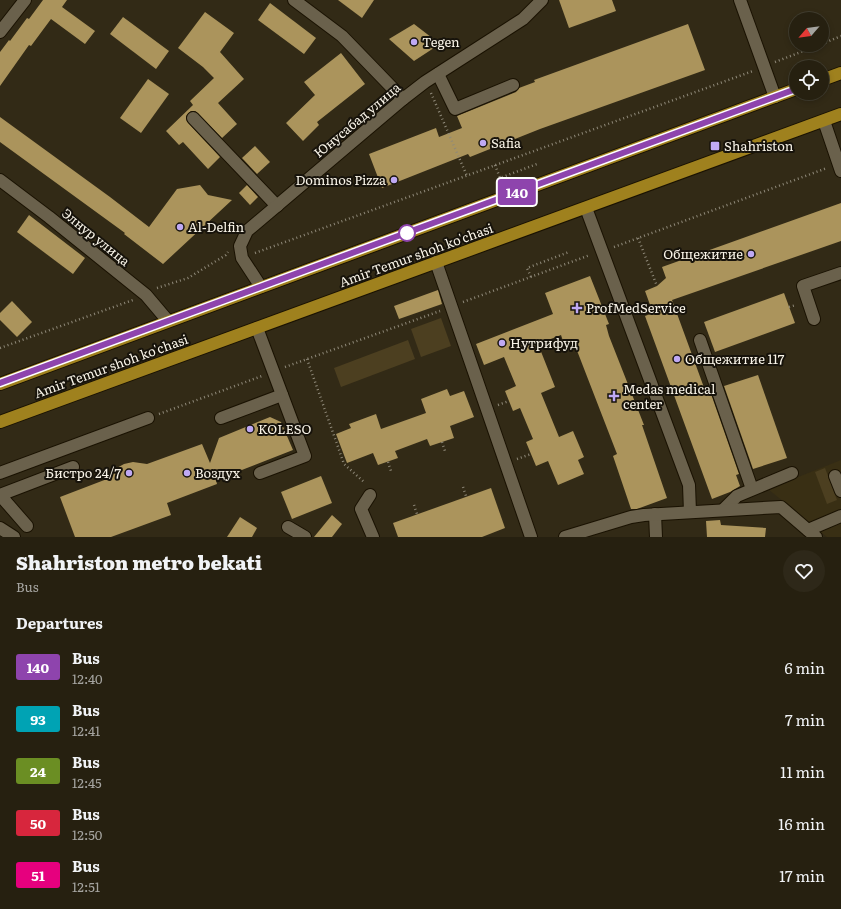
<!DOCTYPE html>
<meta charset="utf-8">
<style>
:root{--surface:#262010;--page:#2e2819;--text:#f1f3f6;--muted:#a4a39f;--line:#423e30}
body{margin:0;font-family:Literata,serif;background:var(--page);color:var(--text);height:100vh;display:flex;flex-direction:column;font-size:15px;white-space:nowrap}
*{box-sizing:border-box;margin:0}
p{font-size:13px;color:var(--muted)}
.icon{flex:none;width:22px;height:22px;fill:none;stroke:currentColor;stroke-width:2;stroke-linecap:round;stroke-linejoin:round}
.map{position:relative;height:537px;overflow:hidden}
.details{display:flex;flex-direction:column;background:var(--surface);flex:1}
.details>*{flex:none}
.badge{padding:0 8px;border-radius:3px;font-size:14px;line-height:26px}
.needle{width:26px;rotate:242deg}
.controls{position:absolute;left:789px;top:12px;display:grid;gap:8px}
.controls a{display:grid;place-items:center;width:40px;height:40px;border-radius:50%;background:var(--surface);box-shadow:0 2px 6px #0003,0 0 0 1px var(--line);font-size:20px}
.map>.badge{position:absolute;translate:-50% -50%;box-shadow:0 0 0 2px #fff}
h2{padding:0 16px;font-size:15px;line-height:36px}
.round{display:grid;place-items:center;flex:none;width:42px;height:42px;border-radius:21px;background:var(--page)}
.head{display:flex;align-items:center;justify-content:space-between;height:68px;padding:0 16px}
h1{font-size:19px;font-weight:800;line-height:30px}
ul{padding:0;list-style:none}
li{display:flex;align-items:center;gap:12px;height:52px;padding:0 16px}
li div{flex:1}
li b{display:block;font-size:15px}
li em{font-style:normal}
li .badge{min-width:44px;font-weight:700;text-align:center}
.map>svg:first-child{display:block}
</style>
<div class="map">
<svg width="841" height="537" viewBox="0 0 841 537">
<rect width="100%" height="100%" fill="#322a16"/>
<!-- built -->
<polygon fill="#392f14" points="841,460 841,537 827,537 768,489"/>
<!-- green -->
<g fill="#4c3f20">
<polygon points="441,318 451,346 421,357 411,329"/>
<polygon points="408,340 415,359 341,387 334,368"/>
<polygon points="825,468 837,500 827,504 815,472"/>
</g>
<!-- building -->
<g fill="#ab945c">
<polygon points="43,0 67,0 62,7 95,31 85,44 51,19 31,46 29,45 0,86 0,52 9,40 10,41 27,18 29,19"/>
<polygon points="338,0 374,0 362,18"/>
<polygon points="559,0 612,0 616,11 569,28"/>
<polygon points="270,3 316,38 304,54 258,20"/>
<polygon points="205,12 234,33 220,52 244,79 218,103 237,124 222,138 198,113 195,111 191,111 186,116 186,119 188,123 220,157 208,169 183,142 179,145 166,131 193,105 190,101 214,78 203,67 178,48"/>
<polygon points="123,17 169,51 156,69 110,34"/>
<polygon points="414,24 440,44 414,61 389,39"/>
<polygon points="688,24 705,70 540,129 470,157 468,154 382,188 369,154 436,128 439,137 462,128 457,116 516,92 519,88 535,82 534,80"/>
<polygon points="341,53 365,84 317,122 319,125 303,141 286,123 315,95 304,82"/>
<polygon points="148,79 169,94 141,133 120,118"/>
<polygon points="0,117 110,197 149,227 177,189 200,185 208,195 232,200 163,264 124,234 125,233 0,142"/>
<polygon points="255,146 270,162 257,174 242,158"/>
<polygon points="247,185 258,197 250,205 239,193"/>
<polygon points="841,203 841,241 672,300 706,393 710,391 739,474 736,475 740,486 730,492 712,499 645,316 653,313 645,291 657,286 666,278 662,267"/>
<polygon points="29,215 85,258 73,274 17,232"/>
<polygon points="590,276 609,324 606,325 609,336 644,425 642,425 667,498 637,509 631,509 613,456 617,454 576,348 569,351 565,340 563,341 561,335 538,344 555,387 541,393 559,437 573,431 584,457 578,460 584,474 558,485 548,461 536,466 526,442 533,439 520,408 513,411 505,391 516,386 504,357 484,365 476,344 553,314 545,293"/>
<polygon points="438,290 442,304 399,319 394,306"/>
<polygon points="784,293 795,323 715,352 704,322"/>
<polygon points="12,301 32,322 17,337 0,320 0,313"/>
<polygon points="758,375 787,458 753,469 724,386"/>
<polygon points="447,389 450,396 464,391 474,417 450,426 454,438 430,446 427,439 395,451 398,458 378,465 373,453 347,463 336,434 351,428 349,424 376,414 381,429 426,413 421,399"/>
<polygon points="270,417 281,422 293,450 216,480 217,484 167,503 171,515 111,537 75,537 60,497 107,479 115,469 124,464 133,462 147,464 202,444 210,463 219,438"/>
<polygon points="321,476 332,503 292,519 281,492"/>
<polygon points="491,488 505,528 482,537 398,537 393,523"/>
<polygon points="332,515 342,524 332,537 314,537"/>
<polygon points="240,517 257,528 252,537 227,537"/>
<polygon points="720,520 721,525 766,528 765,537 707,537 706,521"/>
</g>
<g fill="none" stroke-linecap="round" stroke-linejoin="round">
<defs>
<g id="minor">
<polyline points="294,0 342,36 403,99"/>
<polyline points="740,0 775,97"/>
<polyline points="0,32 25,0"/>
<polyline points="438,74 455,109 513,85"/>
<polyline points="193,118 277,206"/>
<polyline points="824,121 841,171"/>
<polyline points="0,180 49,217 146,295 168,321"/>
<polyline points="586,208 689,485 690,512"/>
<polyline points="436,262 531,537"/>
<polyline points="261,287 242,258 240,246 247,231 403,99 425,82 523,19 542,0"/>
<polyline points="814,319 803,286 841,273"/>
<polyline points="257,328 305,456 260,473"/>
<polyline points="700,340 752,489"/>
<polyline points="221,418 282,395"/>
<polyline points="0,473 148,418"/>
<polyline points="835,476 841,491"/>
<polyline points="370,495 361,509 373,537"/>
<polyline points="723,510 737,496 792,473"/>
<polyline points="655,514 656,537"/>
<polyline points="27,526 0,495 73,467"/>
<polyline points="288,527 305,537"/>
<polyline points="0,528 14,537"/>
<polyline points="808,530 841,516"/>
<polyline points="565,537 631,517 644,515 781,507 816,537"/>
</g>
<g id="major">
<polyline points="822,80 841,73"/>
<polyline points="0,384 796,89"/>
<polyline points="0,422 841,114"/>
</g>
</defs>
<!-- minor casing -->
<use href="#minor" stroke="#1a1202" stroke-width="14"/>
<!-- major casing -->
<use href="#major" stroke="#1a1202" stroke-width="14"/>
<!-- path -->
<g stroke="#8f8979" stroke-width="2.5" stroke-dasharray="1 3" stroke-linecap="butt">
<polyline points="822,44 841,36"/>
<polyline points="775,62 819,45"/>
<polyline points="431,93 467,176"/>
<polyline points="495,165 500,178 537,164"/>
<polyline points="638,238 657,286"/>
<polyline points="614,247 827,168"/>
<polyline points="255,253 753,71"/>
<polyline points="531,277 527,268 569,252"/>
<polyline points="157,288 188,278 226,255 228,252"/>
<polyline points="463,302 590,255"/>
<polyline points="789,307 796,305"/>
<polyline points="0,348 133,300"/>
<polyline points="307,359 344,464 364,482"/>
<polyline points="285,367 440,311"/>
<polyline points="498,405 509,401"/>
<polyline points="159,414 262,376"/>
<polyline points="442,442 445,451"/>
<polyline points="517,459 531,454"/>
<polyline points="388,462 391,471"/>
<polyline points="463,487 466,496"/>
<polyline points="414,505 417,514"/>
</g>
<!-- minor -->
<use href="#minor" stroke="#6a614c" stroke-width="12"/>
<!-- major -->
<use href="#major" stroke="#9f811e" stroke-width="12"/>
</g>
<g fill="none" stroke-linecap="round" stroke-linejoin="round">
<defs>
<polyline id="line" points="0,383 796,89"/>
</defs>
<!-- line casing -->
<use href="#line" stroke="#fff" stroke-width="9"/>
<!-- line -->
<use href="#line" stroke="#8e44ad" stroke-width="6"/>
</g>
<!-- markers -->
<g fill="#bfa9f4" stroke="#17130b" stroke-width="1.5">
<circle cx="414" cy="42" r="4"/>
<circle cx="483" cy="143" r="4"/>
<rect x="710" y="141" width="10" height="10" rx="2"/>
<circle cx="394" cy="180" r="4"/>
<circle cx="180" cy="227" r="4"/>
<circle cx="751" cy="254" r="4"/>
<path d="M575 302h4v4h4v4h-4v4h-4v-4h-4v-4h4z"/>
<circle cx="502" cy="343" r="4"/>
<circle cx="677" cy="359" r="4"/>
<path d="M612 390h4v4h4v4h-4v4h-4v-4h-4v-4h4z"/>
<circle cx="250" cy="429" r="4"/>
<circle cx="129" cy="473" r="4"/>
<circle cx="187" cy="473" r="4"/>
</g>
<circle fill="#fff" stroke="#8e44ad" stroke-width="2" cx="407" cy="233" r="8"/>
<g text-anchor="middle" stroke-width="4" stroke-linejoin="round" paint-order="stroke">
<!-- poi labels -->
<g font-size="13" fill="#f9f4e8" stroke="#17130b" text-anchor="start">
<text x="422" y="47">Tegen</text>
<text x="491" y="148">Safia</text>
<text x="724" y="151">Shahriston</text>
<text x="386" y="185" text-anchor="end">Dominos Pizza</text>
<text x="188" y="232">Al-Delfin</text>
<text x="743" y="259" text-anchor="end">Общежитие</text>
<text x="586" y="313">ProfMedService</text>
<text x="510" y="348">Нутрифуд</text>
<text x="685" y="364">Общежитие 117</text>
<text x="623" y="394">Medas medical<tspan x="623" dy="15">center</tspan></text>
<text x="258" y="434">KOLESO</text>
<text x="121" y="478" text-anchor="end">Бистро 24/7</text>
<text x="195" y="478">Воздух</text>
</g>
<!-- street labels -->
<g font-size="13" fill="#f9f4e8" stroke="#17130b">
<text transform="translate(357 120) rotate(-40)" y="5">Юнусабад улица</text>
<text transform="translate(96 237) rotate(39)" y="5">Элнур улица</text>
<text transform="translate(416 255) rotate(-20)" y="5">Amir Temur shoh ko'chasi</text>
<text transform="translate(111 366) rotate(-20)" y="5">Amir Temur shoh ko'chasi</text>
</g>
</g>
</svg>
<div class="controls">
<a><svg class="needle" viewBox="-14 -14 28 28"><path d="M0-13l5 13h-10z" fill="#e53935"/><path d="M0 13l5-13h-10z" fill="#a4a39f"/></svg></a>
<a><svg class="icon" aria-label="locate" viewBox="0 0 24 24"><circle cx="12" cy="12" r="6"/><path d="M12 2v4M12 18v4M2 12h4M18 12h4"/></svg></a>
</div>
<b class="badge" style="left:517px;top:192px;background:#8e44ad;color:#fff">140</b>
</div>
<section class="details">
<div class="head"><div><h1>Shahriston metro bekati</h1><p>Bus</p></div><a class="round"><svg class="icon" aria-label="heart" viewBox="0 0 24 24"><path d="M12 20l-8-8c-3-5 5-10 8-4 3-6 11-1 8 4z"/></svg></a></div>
<h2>Departures</h2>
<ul>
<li><span class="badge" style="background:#8e44ad;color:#fff">140</span><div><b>Bus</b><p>12:40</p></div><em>6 min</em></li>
<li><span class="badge" style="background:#00a3b4;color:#fff">93</span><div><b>Bus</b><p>12:41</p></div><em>7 min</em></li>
<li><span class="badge" style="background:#6b8e23;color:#fff">24</span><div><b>Bus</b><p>12:45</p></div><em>11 min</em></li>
<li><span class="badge" style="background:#d7263d;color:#fff">50</span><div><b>Bus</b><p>12:50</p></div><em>16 min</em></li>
<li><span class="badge" style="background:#e6007e;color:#fff">51</span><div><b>Bus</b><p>12:51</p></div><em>17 min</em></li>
</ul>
</section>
